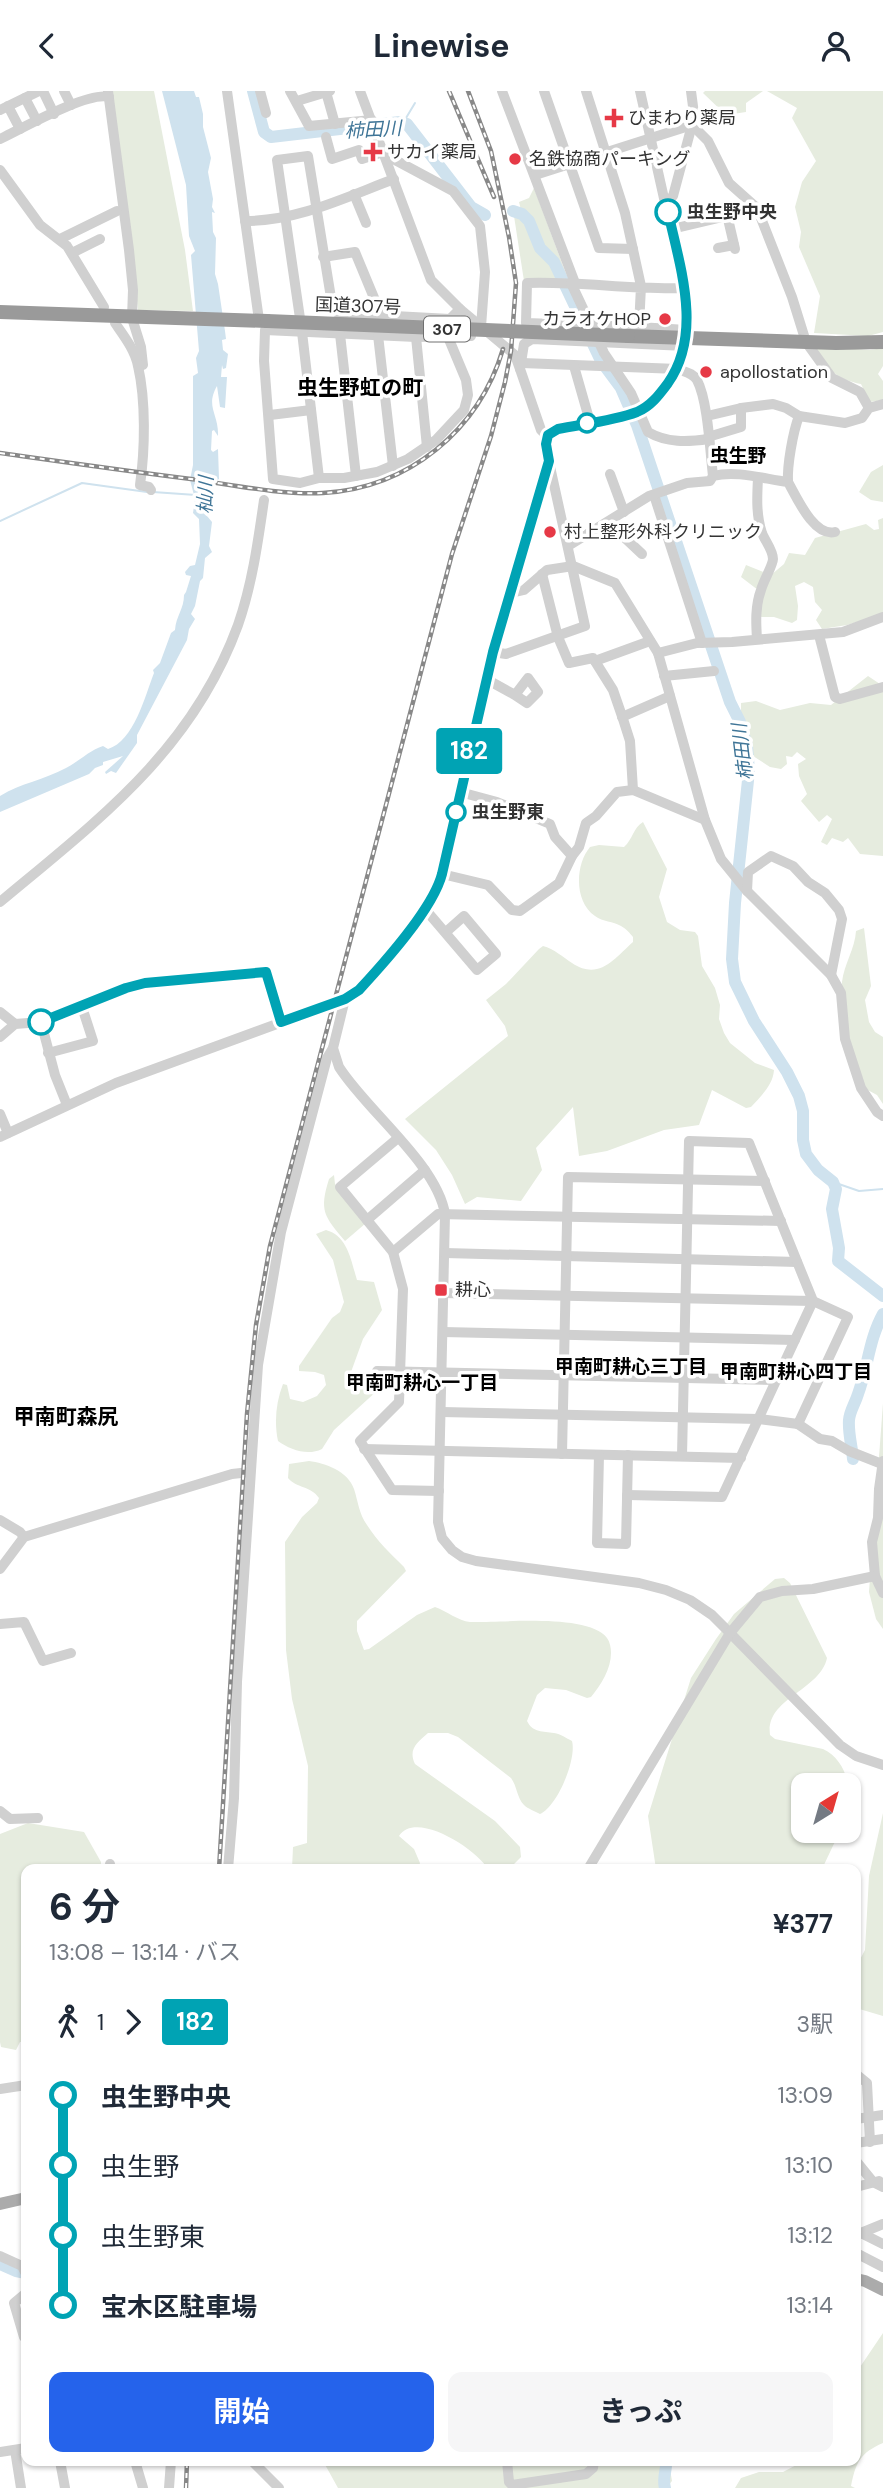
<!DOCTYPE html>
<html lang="ja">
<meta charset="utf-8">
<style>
:root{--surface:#fff;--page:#f6f6f7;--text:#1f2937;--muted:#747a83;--accent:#2563eb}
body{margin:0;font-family:"DM Sans","Noto Sans JP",sans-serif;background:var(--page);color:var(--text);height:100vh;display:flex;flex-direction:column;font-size:26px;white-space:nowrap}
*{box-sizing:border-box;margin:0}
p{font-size:23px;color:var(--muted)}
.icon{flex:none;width:38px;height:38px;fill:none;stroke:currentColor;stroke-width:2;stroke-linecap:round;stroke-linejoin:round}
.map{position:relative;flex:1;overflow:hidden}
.side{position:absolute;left:21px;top:1773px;width:840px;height:602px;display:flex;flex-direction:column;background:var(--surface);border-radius:14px;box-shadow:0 2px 5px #0004}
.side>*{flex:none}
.badge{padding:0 14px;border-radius:5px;font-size:24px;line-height:46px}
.needle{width:46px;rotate:37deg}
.controls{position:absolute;left:791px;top:1682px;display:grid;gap:14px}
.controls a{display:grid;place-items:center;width:70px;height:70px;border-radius:14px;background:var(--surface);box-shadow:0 2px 5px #0004;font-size:35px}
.map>.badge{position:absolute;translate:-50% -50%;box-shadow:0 0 0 4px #fff}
.legs{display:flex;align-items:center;gap:10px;height:77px;padding:0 28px;font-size:23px}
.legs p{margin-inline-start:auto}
.summary{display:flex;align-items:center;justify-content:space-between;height:119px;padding:0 28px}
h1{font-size:38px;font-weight:700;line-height:52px}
.cta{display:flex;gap:14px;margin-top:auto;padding:14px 28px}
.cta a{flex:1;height:80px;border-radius:14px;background:var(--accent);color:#fff;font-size:28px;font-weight:700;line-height:80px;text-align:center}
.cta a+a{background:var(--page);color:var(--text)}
ul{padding:0 28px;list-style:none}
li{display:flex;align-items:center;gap:24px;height:70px;font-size:26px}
li i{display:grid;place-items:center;width:10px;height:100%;margin:0 9px;background:currentColor}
li i::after{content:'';width:18px;height:18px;margin:-9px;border:5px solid;border-radius:50%;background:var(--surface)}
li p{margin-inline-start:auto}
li:first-child i{background:linear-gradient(#0000 50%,currentColor 0)}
li:last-child i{background:linear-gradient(currentColor 50%,#0000 0)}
header{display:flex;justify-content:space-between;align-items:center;height:91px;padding:0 28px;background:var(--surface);font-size:32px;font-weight:700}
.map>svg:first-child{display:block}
</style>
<header><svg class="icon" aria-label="back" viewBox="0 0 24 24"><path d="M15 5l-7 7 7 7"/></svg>Linewise<svg class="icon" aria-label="person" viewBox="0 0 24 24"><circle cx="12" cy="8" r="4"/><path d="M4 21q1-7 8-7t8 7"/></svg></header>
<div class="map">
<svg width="883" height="2397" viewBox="0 0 883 2397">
<rect width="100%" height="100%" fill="#fff"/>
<!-- green -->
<g fill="#e6ecdf">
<polygon points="110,0 154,0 185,159 193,220 138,219 125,99"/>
<polygon points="705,0 763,0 746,12 746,21 726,24 703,2"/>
<polygon points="767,0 883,0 883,241 868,245 814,242 820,205 799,156 801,141 795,116 802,91 816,70 792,27 797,17"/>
<polygon points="534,97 568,188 524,190 514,125 521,119 519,111 529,107"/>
<path d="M815 255 870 259 883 257V275L878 283 883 290V309L870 311 861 293C839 289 823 277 815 255Z"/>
<polygon points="883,374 883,411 871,409 859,401 871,381"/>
<polygon points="883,427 883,523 847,534 822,538 816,529 822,519 815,511 813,496 804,491 795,495 798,515 797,529 792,532 774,526 758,526 758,499 741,486 746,474 771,484 784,473 789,462 805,464 815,447 866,433 874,439 879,438 878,429"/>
<polygon points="868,585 883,595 883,765 860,763 848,747 843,751 832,747 827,754 821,751 832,728 827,724 819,731 801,710 807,703 799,685 798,673 806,668 797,661 792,666 786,665 787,673 781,678 770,676 753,665 741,628 741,612 756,610 780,619 810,612 831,614"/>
<path d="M643 731 667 778 659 806 667 831 680 839 695 841 698 845 702 875 715 897 720 914 719 928 724 942 730 952 755 972 774 979C773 994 761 1005 751 1016L746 1017 712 999 699 1034 664 1039 607 1060 579 1065 573 1016 536 1057 542 1079 521 1110 477 1106 465 1113 452 1084 436 1059 405 1028 508 945 505 935 486 909 506 893 539 858 543 855C554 858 563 866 572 872 599 890 614 868 633 851V846C630 842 625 837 621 835 613 830 603 831 595 825 574 811 575 774 590 756L599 754 624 756C633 748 633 737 643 731Z"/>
<path d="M864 837 871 895 865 909 869 931 875 941 883 946V1013L877 1004 864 997C854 966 838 924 842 891 844 873 855 858 856 840Z"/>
<path d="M334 1084 335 1093 366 1132 345 1150C324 1125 319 1120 329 1088Z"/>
<path d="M326 1139C348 1145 351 1170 357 1189L374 1191 382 1219 363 1248 351 1281 379 1298 334 1339 322 1358C308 1365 290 1359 278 1350 274 1331 276 1311 283 1293L287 1294 290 1308 303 1311 317 1305 326 1294 324 1284 315 1281 299 1280V1275L332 1227 340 1221 344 1211 333 1169 316 1143Z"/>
<polygon points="883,1312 883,1538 876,1528 869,1501"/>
<path d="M309 1370C325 1372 348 1380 354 1398 358 1410 359 1423 367 1434 377 1450 391 1463 404 1476L406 1480 357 1530V1540L364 1559 369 1558 417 1524 435 1516C447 1520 458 1530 470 1531 499 1532 588 1522 607 1547 610 1551 611 1557 611 1562 611 1578 601 1594 591 1606L587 1607 566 1599 545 1597 537 1604 527 1630C533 1642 543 1640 554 1642 561 1643 566 1647 572 1650 577 1668 557 1716 540 1723 535 1720 528 1718 524 1714 517 1707 517 1695 511 1687L458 1646 448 1642H428C417 1652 408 1658 415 1673L495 1730 520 1756 521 1766 509 1778H488C476 1758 416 1719 399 1745L414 1758 420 1772 418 1778H292L293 1756 307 1752 308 1675 292 1608 286 1559 285 1451 302 1426 317 1412 319 1407C311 1395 296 1397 288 1387L289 1373Z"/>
<path d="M784 1487 790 1492 827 1567C820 1600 765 1607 770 1644L775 1648 823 1658C844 1668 851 1692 849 1714V1694H803V1740H840L822 1778H656L648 1725 691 1587 716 1548 734 1523 775 1488Z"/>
<polygon points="883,1722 883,1925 856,1917 856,1876 865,1859 869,1785"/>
<polygon points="28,1732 84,1741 101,1771 101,1778 26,1778 26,1951 20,1951 16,1959 1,1956 0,1951 0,1743"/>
<path d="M883 2242V2352C860 2362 856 2371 851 2395L855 2397H735L741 2387 759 2381H783L804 2370H856L858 2279Z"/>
<polygon points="323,2370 407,2370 413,2375 426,2370 664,2370 670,2378 672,2390 666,2397 338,2397"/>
</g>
<!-- water -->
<path fill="#cfe2ee" d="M162 0H194L196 6H199L203 23V36L211 67 208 81 213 108 212 116 215 122 212 121 213 141 216 147 215 183 218 193 225 240 226 248 222 249 223 259 228 263 226 277 223 278 222 274 221 286H227L225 317 220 316 217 295C205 316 219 323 218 345L214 339 212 340 211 359 213 361 218 358 219 388 215 390 212 387 210 391 215 401 212 416 207 420V425L212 431 209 455 212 461 205 467 203 487 200 490 195 515 191 523 195 528 189 538 187 549 137 644V652L116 682 111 680 106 683 105 681 123 665 103 671V674L95 677 89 683 0 721V705C21 692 44 689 66 677 78 671 90 659 103 655L108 658C134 650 145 605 154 582L153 579 160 572 171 542 175 539C176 525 184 518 184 504L186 501 191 485 186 484 185 481 190 475 195 474 200 453 199 428 193 422 195 408 190 389 193 374V285L198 282 196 267 199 260 191 164 195 160 189 145 186 94Z"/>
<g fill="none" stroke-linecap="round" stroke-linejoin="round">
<!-- stream -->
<g stroke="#cfe2ee" stroke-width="2">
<polyline points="403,32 415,12"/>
<polyline points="153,401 196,404"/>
<polyline points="0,430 82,392 147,401"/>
<polyline points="833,1091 859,1100 883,1098"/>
</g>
<!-- river -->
<g stroke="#cfe2ee" stroke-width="12">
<polyline points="253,0 264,41 271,46 400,31 407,33 471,116 485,124"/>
<polyline points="513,120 522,123 529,130 540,157 554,171 601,270 621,297 637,334 730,611 740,631 747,655 749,680 735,812 732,868 735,891 754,930 787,981 799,1005 803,1020 803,1049 806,1063 818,1079 833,1091 836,1098 832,1118 839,1157 838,1170 883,1205"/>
<path d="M853 1368C852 1354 848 1343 849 1329 850 1319 855 1313 858 1303 868 1276 869 1248 883 1223"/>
<polyline points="0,2173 16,2180 26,2182"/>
<path d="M665 2397C662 2386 667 2380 666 2370"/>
</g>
<!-- minor -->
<g stroke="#d0d0d0" stroke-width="10">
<polyline points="43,0 54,23"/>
<polyline points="64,0 71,14"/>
<polyline points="108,0 129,159 133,199 132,227 141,256 143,274 138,274"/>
<polyline points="227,0 259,229"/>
<polyline points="260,0 266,22"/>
<polyline points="290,0 309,35 372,29"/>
<polyline points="360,0 431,189 460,218 515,264 520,278"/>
<polyline points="502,0 575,192"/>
<polyline points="544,0 599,157 633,158"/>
<path d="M586 0 625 122 641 195 639 236 526 232 527 192C579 190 632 199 684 197"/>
<polyline points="326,1 335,33"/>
<polyline points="25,7 37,30"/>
<polyline points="297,10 330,0"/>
<polyline points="8,15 20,38"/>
<polyline points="0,19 39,0"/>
<polyline points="692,34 708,50 729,92 757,117 792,206 806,251 832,287 860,301 869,317"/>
<polyline points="326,46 332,68 359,59 362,68 383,61"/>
<path d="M0 48C23 37 88 0 109 6"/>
<polyline points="384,63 453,100 480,135 485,181 481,236"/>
<polyline points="0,79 40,134 67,155 104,216"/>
<polyline points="535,84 692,34"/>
<polyline points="354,103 366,132"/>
<polyline points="666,111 673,105 692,34 694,23 691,0"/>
<polyline points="725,115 735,158"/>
<path d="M245 130C298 130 346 106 394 88"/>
<polyline points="672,138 727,125"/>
<polyline points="60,148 117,120"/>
<polyline points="718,157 734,154"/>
<polyline points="72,162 100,148"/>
<polyline points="323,166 355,161 382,226"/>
<path d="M571 192 604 262 631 302 648 341C667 352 687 351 709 348"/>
<polyline points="460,218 450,228 448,246 466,289 468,304 464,319 436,349 408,368 377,381 344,387 319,387 300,392 273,388 264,270 265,239 416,246 471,245"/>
<path d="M115 232C124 245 135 259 138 275 146 310 145 359 140 394L149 396 151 399"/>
<polyline points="639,236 686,239"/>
<polyline points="340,243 356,385"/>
<polyline points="378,244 393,375"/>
<polyline points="416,246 427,356"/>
<path d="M522 272 678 278C685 281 693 282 697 289 708 310 710 360 713 385"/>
<polyline points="574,275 590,331"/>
<polyline points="270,324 311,319"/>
<polyline points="707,325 741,317 773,313 786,317 799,325 845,332 862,327 869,317 883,313"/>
<polyline points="547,345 541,339 520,278 524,253 532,248 686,255"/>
<polyline points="708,346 741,336 741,317"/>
<polyline points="610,383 624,421"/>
<polyline points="319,387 302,241 277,69 308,65 333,219 338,222 450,228"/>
<path d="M788 391C787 374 793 341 799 325"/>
<polyline points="654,404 702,552"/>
<polyline points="608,431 642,463"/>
<path d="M568 455 649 405 687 392 710 390 713 385C737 379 764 388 788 391 797 407 814 446 835 441"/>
<polyline points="542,483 558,546 569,572 593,567 613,599 623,628 630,650 633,699"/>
<polyline points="511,502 524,499 547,479 573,475 615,492 658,562 705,729 721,768 747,800 831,884 841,902 845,948 861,997 877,1021 883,1025"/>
<polyline points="819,544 835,606 840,608 883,596"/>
<path d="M757 548C756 532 755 515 761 499 763 491 773 474 773 468 773 459 765 450 762 442 756 424 757 406 758 387"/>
<polyline points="493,561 506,563 585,535 549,371"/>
<polyline points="658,562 697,552 732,551 843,541 883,526"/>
<polyline points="595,570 650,550"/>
<polyline points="664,585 714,580"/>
<polyline points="486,588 515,604 528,587 538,601 527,612 515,604"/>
<polyline points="622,626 670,605"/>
<polyline points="460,701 497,711 550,733 555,746 572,765"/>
<polyline points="442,783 488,794 512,819 520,820 559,792 572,765 579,756 586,732 596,725 617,701 633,699 705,729"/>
<polyline points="747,800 748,781 771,765 793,775 808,791 825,802 839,819 842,828 831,884"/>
<path d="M0 811C98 729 192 660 238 534 252 494 258 451 264 409"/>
<polyline points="425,818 477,879 496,863 464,825 446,841"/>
<path d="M345 908 333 957 339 976C367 1020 437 1073 445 1123L438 1431 442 1447 452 1459 462 1466 476 1470 639 1492 666 1499 690 1509 712 1524 730 1542 840 1654 856 1665 883 1674"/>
<polyline points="0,921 15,933"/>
<polyline points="41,931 55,984 67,1014"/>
<polyline points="0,946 15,933 41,931 126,897 145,893 266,881 281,931"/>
<polyline points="48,962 93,950 82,916"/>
<polyline points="0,1023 8,1042"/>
<polyline points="0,1046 116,992 345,908 359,899 370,887 425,818 439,795 493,561 546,380 549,370 547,345 552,340 558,338 629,323 651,313 678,278 686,255 684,197 640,0"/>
<polyline points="398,1047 340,1096 393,1161 403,1198 399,1311 360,1350 392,1399 439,1400"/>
<polyline points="367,1129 425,1079"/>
<polyline points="393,1161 438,1123 781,1130"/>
<polyline points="445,1162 797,1171"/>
<polyline points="443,1241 795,1249"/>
<polyline points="377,1280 777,1289"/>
<polyline points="442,1321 759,1328 798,1333 848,1226 813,1210 443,1202"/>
<polyline points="798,1333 820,1348 832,1350 849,1360 882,1373"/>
<polyline points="364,1358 741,1367"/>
<polyline points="562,1363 568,1086 765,1090"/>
<polyline points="599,1364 597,1452 626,1453 628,1364"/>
<polyline points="883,1370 879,1398 878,1427 872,1451 875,1485 883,1502"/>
<polyline points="627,1404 722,1406 813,1210 749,1052 689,1050 682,1365"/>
<polyline points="0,1429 20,1441 24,1446"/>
<polyline points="0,1478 24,1446 232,1383 250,1381"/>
<polyline points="0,1533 24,1531 43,1570 71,1562"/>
<polyline points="0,1720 10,1728 38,1727"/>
<polyline points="110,1778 110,1773"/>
<polyline points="228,1778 234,1707 237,1591 258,1274 281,1141 327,967 333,957"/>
<polyline points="588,1778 730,1542 760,1506 782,1500 813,1498 875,1485"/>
<polyline points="856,1983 867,1992 870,2051"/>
<polyline points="0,1998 26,1994"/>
<polyline points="856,2028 883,2024"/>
<polyline points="856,2052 883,2048"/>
<polyline points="856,2070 873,2091 883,2096"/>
<polyline points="856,2096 879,2090"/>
<polyline points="861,2142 883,2153"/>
<polyline points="856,2144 883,2133"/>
<polyline points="856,2162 883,2176"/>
<polyline points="0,2165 22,2175 26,2183"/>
<polyline points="26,2202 14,2212 24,2246 26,2247"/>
<polyline points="15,2359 21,2397"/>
<polyline points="0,2361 26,2357"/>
<polyline points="60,2370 65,2397"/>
<polyline points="135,2370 143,2397"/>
<polyline points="252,2370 279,2397"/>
<polyline points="507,2370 509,2391 512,2394 586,2383 593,2377 594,2370"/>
<polyline points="169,2397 171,2370"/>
</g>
<!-- major -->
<g stroke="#ababab" stroke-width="12">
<polyline points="0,2113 26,2107"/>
<polyline points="856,2188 865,2190 883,2199"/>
</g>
<!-- highway -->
<g stroke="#9a9a9a" stroke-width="14">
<polyline points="0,221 267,230"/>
<polyline points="628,245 836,252 883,251"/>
</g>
<defs>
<g id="rail">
<polyline points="449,0 494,106"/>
<path d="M0 362C64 371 127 380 191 388 234 394 280 404 323 402 409 397 479 339 503 258"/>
<polyline points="219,1778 247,1323 256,1234 270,1155 452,463 491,345 505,291 511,260 516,192 509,146 491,60 468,0"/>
<polyline points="186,2397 187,2370"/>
</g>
</defs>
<!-- rail casing -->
<use href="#rail" stroke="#888" stroke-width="4.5"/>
<!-- rail -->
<use href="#rail" stroke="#fff" stroke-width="2" stroke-dasharray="5" stroke-linecap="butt"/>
<!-- highway-bridge -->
<polyline stroke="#9a9a9a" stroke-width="14" points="267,230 628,245"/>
</g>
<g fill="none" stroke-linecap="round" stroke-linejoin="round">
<defs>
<path id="line-1" d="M41 931 126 897 145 892 266 881 281 931 345 908 359 899C384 872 433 818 442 783L493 561 549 370 546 353 548 344 558 338C583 333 613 330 637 321 651 315 659 304 668 292 703 242 680 176 668 121"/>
</defs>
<!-- line-1 casing -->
<use href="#line-1" stroke="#fff" stroke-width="16"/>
<!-- line-1 -->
<use href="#line-1" stroke="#00a3b4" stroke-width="10"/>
</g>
<!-- markers -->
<g fill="#e63946" stroke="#fff" stroke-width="2.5">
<path d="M610.5 16.5h7v7h7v7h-7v7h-7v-7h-7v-7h7z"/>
<path d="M369.5 50.5h7v7h7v7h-7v7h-7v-7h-7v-7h7z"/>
<circle cx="515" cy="68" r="7"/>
<circle cx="665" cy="228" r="7"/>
<circle cx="706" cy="281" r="7"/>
<circle cx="550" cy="441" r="7"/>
<rect x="434" y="1192" width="14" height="14" rx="3.5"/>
</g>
<g fill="#fff" stroke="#00a3b4" stroke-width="3.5">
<circle cx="668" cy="121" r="12"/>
<circle cx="587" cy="332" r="9"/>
<circle cx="456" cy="721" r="9"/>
<circle cx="41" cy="931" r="12"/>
</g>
<g text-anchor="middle" stroke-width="7" stroke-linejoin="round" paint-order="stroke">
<!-- shield labels -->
<rect fill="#fff" stroke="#707070" stroke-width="2" x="424" y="225.5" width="46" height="25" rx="5"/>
<g font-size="16" font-weight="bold" fill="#333">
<text x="447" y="244">307</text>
</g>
<!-- poi labels -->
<g font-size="18" fill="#333" stroke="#fff" text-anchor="start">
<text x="628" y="33">ひまわり薬局</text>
<text x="387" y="67">サカイ薬局</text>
<text x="529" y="74">名鉄協商パーキング</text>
<text x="651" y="234" text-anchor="end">カラオケHOP</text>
<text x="720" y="287">apollostation</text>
<text x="564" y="447">村上整形外科クリニック</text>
<text x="455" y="1205">耕心</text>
</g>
<!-- stop labels -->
<g font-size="18" font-weight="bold" fill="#333" stroke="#fff" text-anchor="start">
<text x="687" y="127">虫生野中央</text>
<text x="472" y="727">虫生野東</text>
</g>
<!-- street labels -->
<g font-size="18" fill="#333" stroke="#fff">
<text transform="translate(358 215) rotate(2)" y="6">国道307号</text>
</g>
<!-- water labels -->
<g font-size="19" font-style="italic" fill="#3f7597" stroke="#fff">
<text transform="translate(373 38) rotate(-3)" y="7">柿田川</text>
<text transform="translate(205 404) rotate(-88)" y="7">杣川</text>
<text transform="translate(742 661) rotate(-97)" y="7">柿田川</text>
</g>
<!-- neighbourhood labels -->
<g font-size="19" font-weight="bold" fill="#000" stroke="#fff">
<text x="738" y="371">虫生野</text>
<text x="631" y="1282">甲南町耕心三丁目</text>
<text x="796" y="1287">甲南町耕心四丁目</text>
<text x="422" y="1298">甲南町耕心一丁目</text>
</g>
<!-- quarter labels -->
<g font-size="21" font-weight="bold" fill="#000" stroke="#fff">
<text x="360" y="304">虫生野虹の町</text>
<text x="66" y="1333">甲南町森尻</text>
</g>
</g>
</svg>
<div class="controls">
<a><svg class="needle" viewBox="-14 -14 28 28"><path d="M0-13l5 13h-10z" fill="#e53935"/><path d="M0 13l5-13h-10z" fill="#747a83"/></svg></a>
</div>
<b class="badge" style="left:469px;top:660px;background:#00a3b4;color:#fff">182</b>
<section class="side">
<div class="summary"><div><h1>6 分</h1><p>13:08 – 13:14 · バス</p></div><b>¥377</b></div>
<div class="legs"><svg class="icon" aria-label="walk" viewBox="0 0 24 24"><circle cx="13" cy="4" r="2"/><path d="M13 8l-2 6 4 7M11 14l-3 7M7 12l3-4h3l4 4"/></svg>1<svg class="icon" aria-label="forward" viewBox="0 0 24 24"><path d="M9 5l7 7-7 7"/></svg><b class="badge" style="background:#00a3b4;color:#fff">182</b><p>3駅</p></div>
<ul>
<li><i style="color:#00a3b4"></i><b>虫生野中央</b><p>13:09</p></li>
<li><i style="color:#00a3b4"></i><span>虫生野</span><p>13:10</p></li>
<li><i style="color:#00a3b4"></i><span>虫生野東</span><p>13:12</p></li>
<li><i style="color:#00a3b4"></i><b>宝木区駐車場</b><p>13:14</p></li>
</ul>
<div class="cta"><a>開始</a><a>きっぷ</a></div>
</section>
</div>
